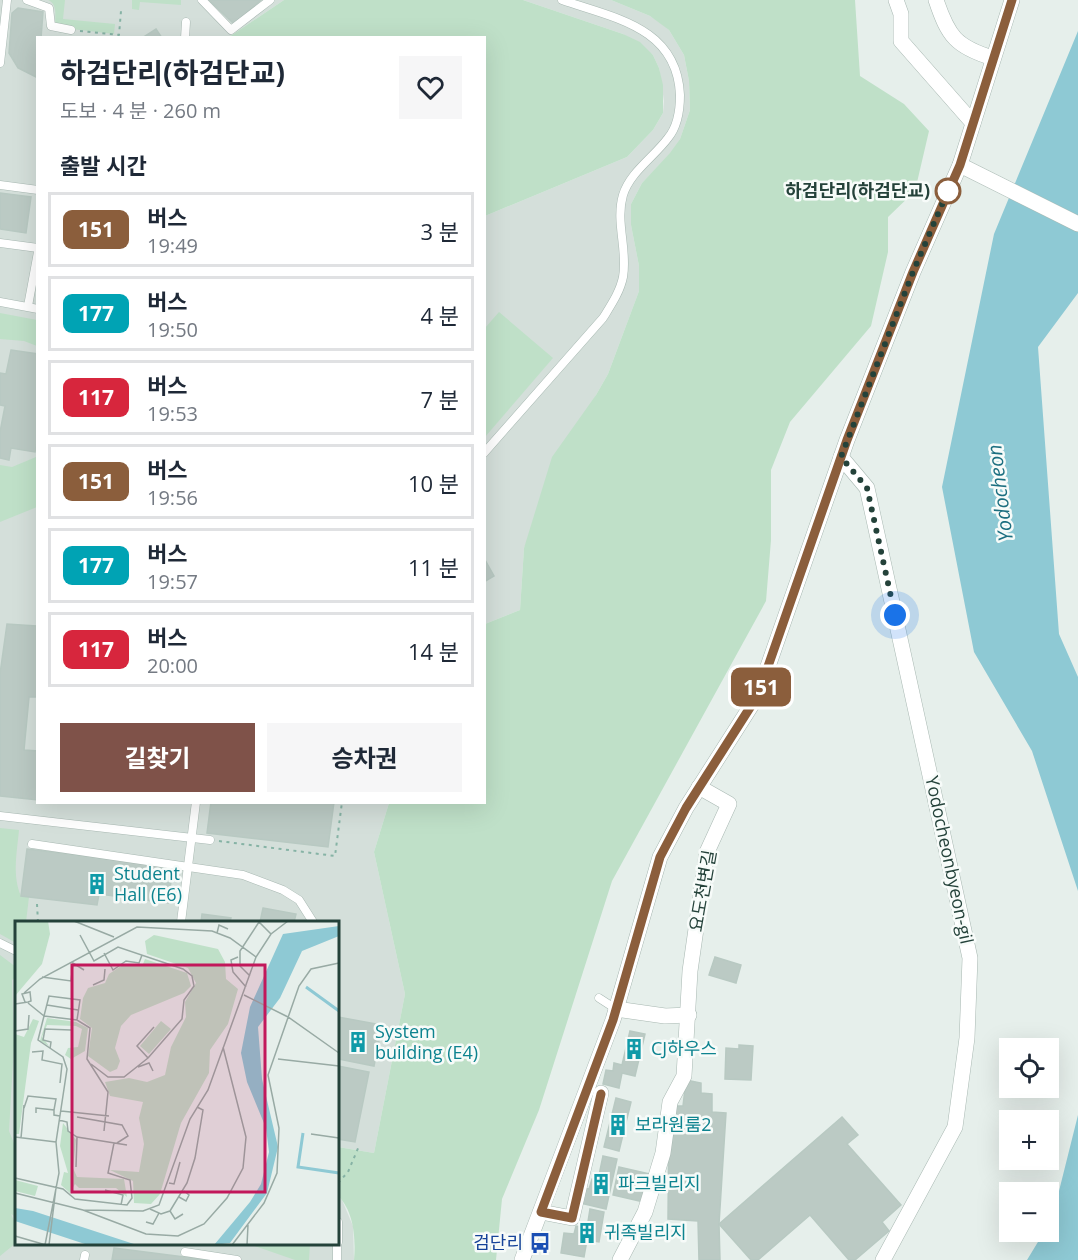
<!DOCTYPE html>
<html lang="ko">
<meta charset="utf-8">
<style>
:root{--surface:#fff;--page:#f6f6f7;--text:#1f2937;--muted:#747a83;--line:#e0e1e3;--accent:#7f5249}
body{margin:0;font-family:"Open Sans","Noto Sans KR",sans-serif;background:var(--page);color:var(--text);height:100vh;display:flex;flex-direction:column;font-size:22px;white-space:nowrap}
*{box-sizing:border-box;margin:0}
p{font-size:20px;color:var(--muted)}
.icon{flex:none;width:33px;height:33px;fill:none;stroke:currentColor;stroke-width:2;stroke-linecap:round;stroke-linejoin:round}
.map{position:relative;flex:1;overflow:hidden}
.panel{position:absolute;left:36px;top:36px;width:450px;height:768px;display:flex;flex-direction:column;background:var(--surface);border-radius:0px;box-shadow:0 6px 24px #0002}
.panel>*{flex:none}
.badge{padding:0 12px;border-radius:9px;font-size:21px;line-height:39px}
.controls{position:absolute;left:999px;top:1038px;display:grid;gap:12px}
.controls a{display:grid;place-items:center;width:60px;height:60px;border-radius:0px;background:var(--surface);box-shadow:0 6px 24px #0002;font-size:30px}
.you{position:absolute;width:30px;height:30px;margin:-15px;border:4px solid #fff;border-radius:50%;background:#1a73e8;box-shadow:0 0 0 9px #1a73e833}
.map>.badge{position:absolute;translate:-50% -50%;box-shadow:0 0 0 3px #fff}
h2{padding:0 24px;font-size:22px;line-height:54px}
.round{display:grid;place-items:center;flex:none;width:63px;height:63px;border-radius:0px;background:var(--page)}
.summary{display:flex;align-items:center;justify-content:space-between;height:102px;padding:0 24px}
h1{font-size:28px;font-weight:700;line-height:45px}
.primary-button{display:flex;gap:12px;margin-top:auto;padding:12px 24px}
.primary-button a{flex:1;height:69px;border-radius:0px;background:var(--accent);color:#fff;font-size:24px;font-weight:700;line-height:69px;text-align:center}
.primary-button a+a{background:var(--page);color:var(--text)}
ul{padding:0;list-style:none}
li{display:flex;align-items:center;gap:18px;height:75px;margin:0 12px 9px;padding:0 12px;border:3px solid var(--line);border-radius:0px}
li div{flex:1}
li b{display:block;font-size:22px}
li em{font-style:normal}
li .badge{min-width:66px;font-weight:700;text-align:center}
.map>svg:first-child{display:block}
</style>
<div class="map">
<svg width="1078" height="1260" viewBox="0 0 1078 1260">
<rect width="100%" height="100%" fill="#e6efeb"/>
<!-- built -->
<g fill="#d4dfda">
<polygon points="0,0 284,0 229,37 38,38 38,802 389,803 374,852 405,994 374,1153 338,1147 338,922 16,922 16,1244 338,1244 338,1196 342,1200 353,1226 354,1260 0,1260"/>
<polygon points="523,0 611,0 650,16 660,22 669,30 684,55 689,81 690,110 680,139 671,153 642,183 631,204 631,225 639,266 639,291 608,374 596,395 524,548 520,610 485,624 485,216 627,157 653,130 663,113 664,101 659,68 653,55 623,34"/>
</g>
<!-- green -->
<g fill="#bfe0c8">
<path d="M48 0H65L63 19 115 24 114 34 55 27C55 17 58 4 48 0Z"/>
<polygon points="132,0 181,0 181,5 140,2 139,10 132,9"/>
<polygon points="284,0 523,0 623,34 640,42 653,55 659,68 663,85 663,113 653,130 627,157 485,216 484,38 229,37"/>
<path d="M611 0H855L860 76 904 104 929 131 915 191 888 217V252L871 326 790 422 771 470V540L766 601 612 881 539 1110 502 1199 496 1260H354C356 1239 354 1211 338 1196V1147L374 1153 405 994 374 852 389 803 484 802 485 624 520 610 524 548 552 457 596 395 608 374 639 291V266L631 225V204L642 183 670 153 680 139 690 110 689 81 684 55 669 30 650 16Z"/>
<polygon points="499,312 553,358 485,437 485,328"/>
<polygon points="0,313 37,320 37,346 24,341 0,339"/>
<polygon points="37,453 37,507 0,522 0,465 12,467 36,457"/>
<path d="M0 828 19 830C17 852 12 876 21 896L29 897 26 922H16V943L0 934Z"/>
<polygon points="0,955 16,967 16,977 12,980 14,1045 9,1131 16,1148 16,1217 11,1214 16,1225 16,1243 0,1256"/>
<polygon points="249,1244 310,1244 309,1260 295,1260"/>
</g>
<!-- water -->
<g fill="#8ec9d4">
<polygon points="1078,31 1078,293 1038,347 1059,634 1078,677 1078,891 1032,751 974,652 942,487 994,234"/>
<polygon points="1078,1115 1078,1260 1027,1260 1044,1232 1048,1232 1049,1224 1053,1215"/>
</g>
<!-- building -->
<g fill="#bbcac4" stroke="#b8c9c2" stroke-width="1.5">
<polygon points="209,0 261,0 234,24"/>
<polygon points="18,8 43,12 41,38 38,38 38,78 18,68 9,53 12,13"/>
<polygon points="156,29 162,38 142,38"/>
<polygon points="0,193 31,197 26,233 0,229"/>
<polygon points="11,350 38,354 38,438 35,452 11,448 9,460 0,458 0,432 5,406 0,405 0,373 6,374"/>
<polygon points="484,558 494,576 484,582"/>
<polygon points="38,618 38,697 29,697 24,750 38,751 38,800 0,796 0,674 7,624 37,626"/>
<polygon points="211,802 334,802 328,847 207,833"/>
<polygon points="27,849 173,867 168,903 99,894 97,905 21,896"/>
<polygon points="263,908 296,914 294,922 260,922"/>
<polygon points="202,914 231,918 230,922 201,922"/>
<polygon points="715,957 741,965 736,983 709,975"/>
<polygon points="338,1017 382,1025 374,1066 338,1059"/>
<polygon points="630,1031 645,1034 635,1076 622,1073 619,1088 603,1084 606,1070 613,1071 614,1063 622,1065"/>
<polygon points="739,1045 753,1046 751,1080 725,1079 726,1048 739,1049"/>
<polygon points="338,1066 369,1072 355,1142 338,1139"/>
<polygon points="686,1080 701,1083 701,1093 712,1094 712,1112 726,1113 719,1224 720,1260 699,1260 698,1221 668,1219 669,1106 683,1106"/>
<polygon points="616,1098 631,1102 619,1151 604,1147"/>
<polygon points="842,1117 858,1135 847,1144 901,1205 882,1222 889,1231 855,1260 849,1260 810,1215 758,1260 751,1260 719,1224"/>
<polygon points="603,1156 617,1159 606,1209 580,1203 583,1188 589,1189 592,1179 598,1180"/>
<polygon points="619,1167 650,1174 644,1202 613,1195"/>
<polygon points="590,1209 604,1212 599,1242 587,1240 584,1257 561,1253 564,1233 574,1234 576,1226 587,1228"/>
<polygon points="114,1248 208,1260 112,1260"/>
</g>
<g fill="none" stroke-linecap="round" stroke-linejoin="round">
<defs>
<g id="service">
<polyline points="27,0 49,8 51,26 71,30"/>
<polyline points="202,0 231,30 270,0"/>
<polyline points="185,38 186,22"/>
<polyline points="0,63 7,0"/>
<polyline points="0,185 38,190"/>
<polyline points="0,243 38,248"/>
<polyline points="0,302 38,309"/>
<polyline points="28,306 38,252"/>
<path d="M484 453 603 318C611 305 620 292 623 277 628 250 615 222 623 195 630 172 654 157 668 138 678 126 680 110 680 95 677 27 614 18 562 0"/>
<polyline points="0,816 210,840"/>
<polyline points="32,844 243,875 283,890 299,900 313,922"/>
<polyline points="181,922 196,802"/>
<polyline points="0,943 16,951"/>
<polyline points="599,998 616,1009"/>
<polyline points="338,1222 338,1242"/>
<polyline points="185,1252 237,1260"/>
<polyline points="84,1260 85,1255"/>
<polyline points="337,1260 337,1244"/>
</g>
<g id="minor">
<polyline points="896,0 901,14 901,41 973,123"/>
<path d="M936 0C948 36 956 47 993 58"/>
<polyline points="960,165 1078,224"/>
<polyline points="841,457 867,488 970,958 967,1038 955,1127 883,1260"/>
<polyline points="616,1009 665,1016 689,1015"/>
<polyline points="541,1212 572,1218 601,1093"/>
<polyline points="522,1260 613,1020 660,857 686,808 758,695 847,440 913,272 960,165 1012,0"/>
<polyline points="620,1260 645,1212 663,1153 670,1102 684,1076 690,971 707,852 729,804 699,787"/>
</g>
</defs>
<!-- service casing -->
<use href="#service" stroke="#a8b8b2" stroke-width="9"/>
<!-- minor casing -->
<use href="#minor" stroke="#a8b8b2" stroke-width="16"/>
<!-- path -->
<g stroke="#86b3a5" stroke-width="2" stroke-dasharray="3 4.5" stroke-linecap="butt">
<polyline points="80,31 119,35 121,11"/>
<polyline points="219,841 335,856 342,802"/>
<polyline points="37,904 38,922"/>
<polyline points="338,1183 348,1172 359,1146"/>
</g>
<!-- service -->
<use href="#service" stroke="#fff" stroke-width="8"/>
<!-- minor -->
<use href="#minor" stroke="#fff" stroke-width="15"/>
</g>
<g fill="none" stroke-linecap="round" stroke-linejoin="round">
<defs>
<polyline id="line" points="601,1094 572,1218 541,1212 613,1020 660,857 686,808 758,695 847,440 913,272 960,165 1012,0"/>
</defs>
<!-- line casing -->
<use href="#line" stroke="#fff" stroke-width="14"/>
<!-- line -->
<use href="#line" stroke="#8b5e3c" stroke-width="9"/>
<!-- walk -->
<polyline stroke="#24423a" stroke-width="6" stroke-dasharray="0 10.8" points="895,615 867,488 841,457 913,272 950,186 948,191"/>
</g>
<!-- icons -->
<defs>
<symbol id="building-bare" viewBox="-9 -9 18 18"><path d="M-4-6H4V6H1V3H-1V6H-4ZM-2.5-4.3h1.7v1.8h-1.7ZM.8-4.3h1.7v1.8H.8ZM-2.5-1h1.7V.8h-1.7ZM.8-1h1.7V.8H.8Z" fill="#0f9aa8" stroke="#f7fbf9" stroke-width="2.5" paint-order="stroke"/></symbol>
<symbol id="bus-bare" viewBox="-9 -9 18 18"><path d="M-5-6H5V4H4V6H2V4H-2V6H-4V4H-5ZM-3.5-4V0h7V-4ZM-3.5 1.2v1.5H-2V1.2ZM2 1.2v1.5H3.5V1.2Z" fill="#1a4fb4" stroke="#f7fbf9" stroke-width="2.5" paint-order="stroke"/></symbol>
</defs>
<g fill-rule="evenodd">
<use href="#building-bare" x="82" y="869" width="30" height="30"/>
<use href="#building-bare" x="343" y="1027" width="30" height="30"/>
<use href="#building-bare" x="619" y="1034" width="30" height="30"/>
<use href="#building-bare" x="603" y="1110" width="30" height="30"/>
<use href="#building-bare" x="586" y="1169" width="30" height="30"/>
<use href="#building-bare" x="572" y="1218" width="30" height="30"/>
<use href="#bus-bare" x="525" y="1228" width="30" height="30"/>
</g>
<!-- markers -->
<circle fill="#fff" stroke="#8b5e3c" stroke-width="3" cx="948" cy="191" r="12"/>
<g text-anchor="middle" stroke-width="5" stroke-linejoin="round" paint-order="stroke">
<!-- stop labels -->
<g font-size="18" font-weight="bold" fill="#24423a" stroke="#f7fbf9" text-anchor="end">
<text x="930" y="197">하검단리(하검단교)</text>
</g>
<!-- street labels -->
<g font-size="18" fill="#24423a" stroke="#f7fbf9">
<text transform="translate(949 860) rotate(78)" y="6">Yodocheonbyeon-gil</text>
<text transform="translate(703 891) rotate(-80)" y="6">요도천변길</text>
</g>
<!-- culture labels -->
<g font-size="18" fill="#0d838f" stroke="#f7fbf9" text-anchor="start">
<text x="114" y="880">Student<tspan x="114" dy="21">Hall (E6)</tspan></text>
<text x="375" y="1038">System<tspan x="375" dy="21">building (E4)</tspan></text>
<text x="651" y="1055">CJ하우스</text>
<text x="635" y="1131">보라원룸2</text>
<text x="618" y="1190">파크빌리지</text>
<text x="604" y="1239">귀족빌리지</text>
</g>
<!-- transit labels -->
<g font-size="18" fill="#164399" stroke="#f7fbf9" text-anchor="end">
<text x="523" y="1249">검단리</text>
</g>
<!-- water labels -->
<g font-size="20" font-style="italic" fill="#1c6f80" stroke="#f7fbf9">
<text transform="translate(1000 493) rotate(-97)" y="7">Yodocheon</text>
</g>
</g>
<!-- overview -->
<g transform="translate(15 921)">
<rect width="324" height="324" fill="#e6efeb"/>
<path d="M0 0H33L35 13 27 43 0 75ZM139 14 203 28 210 41 211 58 223 68 213 103 195 129 194 152 166 202 145 273 136 283 119 282 118 260 95 249 124 251 129 223 124 197 128 181 95 175 90 161 114 157 132 161 150 154 156 126 171 96 170 81 181 62 173 47 132 33 130 20ZM130 38 172 52 176 65 169 72 116 94 106 105 100 127 105 140 102 148 95 151 73 135 77 107 65 98 68 77 73 67 90 62 94 53 109 43H128ZM32 97 61 101 73 107 70 130 56 138 50 134 53 127 63 126 67 108 61 105 32 104 27 116 34 125 25 120ZM18 98 24 100 16 122 4 213H0V113L9 116ZM146 100 156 108 134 133 125 125ZM48 202 61 219 58 247 62 256 109 258 112 276 101 267H64L60 263 55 272 46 264 49 251 53 252 45 225ZM0 259 23 265 20 275 0 270Z" fill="#bfe0c8"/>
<path d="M324 5V15L287 30 265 77 243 106 247 158 263 226 252 272 215 322 199 324 235 281 246 263 254 231 251 207 232 161 226 132 235 86 268 13ZM0 287 18 290 122 324H73L0 300Z" fill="#8ec9d4"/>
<path fill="none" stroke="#8ec9d4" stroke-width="3" d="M291 66 324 90M288 212 283 246 324 252"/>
<path fill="none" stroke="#98aaa4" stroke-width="1.5" d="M59 0 99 16M202 12 204 4 213 8M65 14 79 40 103 26 168 48 177 55 179 65 169 79 167 98 133 137M89 32 98 49 111 40 124 42 127 34M223 36 216 39 218 51 231 66M235 55 225 45V30L244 1 256 13M27 56 56 60 58 42 69 49M78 64 89 59 90 48M9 72 25 58 122 6 197 10 215 17 241 36M229 74 273 96 324 132M13 82 29 95M0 83 13 81 16 80 15 71 7 73 10 81M32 84 63 89M29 95 62 99 75 107 72 138 93 171 89 210M0 110 13 108 14 94M35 128 36 121 28 119 30 108 56 109M17 131 28 130 27 139 47 143 45 162M263 138 324 145M76 143 93 156H109L133 137 122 125 139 106M123 146 134 142 138 150M9 187 13 175 41 178 39 189M46 190 94 195M21 192V187L39 189V194L45 195M62 196 107 204 113 215 102 222M44 199 52 201 53 210 62 216 112 224M296 213 324 217M0 216 41 221M6 217 9 184M61 246 62 216M0 257 48 268 60 278 112 284 117 277 115 259 93 252 99 222M154 262 159 263 165 241M90 269 108 274 106 284M0 272 68 289 128 290 144 284 175 198 193 169 241 36 256 13 273 0M164 276 171 280 174 274 169 270M135 288 146 293 155 290 160 298 168 293M68 289 131 313 163 315 189 303 212 277 228 247 231 216 208 126M155 290 172 262 180 237 188 189 182 186M131 301 138 303 144 292M0 315 31 324M30 324 44 252 41 221 52 148 48 136 23 119 34 75 65 79 62 99M34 324 41 267M217 324 249 282 262 252 264 207 253 154 284 65 296 48 324 42M232 324 233 304"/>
<path fill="#c2185b" fill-opacity="0.15" stroke="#c2185b" stroke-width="3" d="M57 44H250V271H57Z"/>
<rect width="324" height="324" fill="none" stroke="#24423a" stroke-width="3"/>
</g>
</svg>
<div class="controls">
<a><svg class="icon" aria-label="locate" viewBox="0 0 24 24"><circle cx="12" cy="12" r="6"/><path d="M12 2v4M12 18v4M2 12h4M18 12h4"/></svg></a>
<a>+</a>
<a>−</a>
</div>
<div class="you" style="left:895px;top:615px"></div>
<b class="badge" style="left:761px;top:687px;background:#8b5e3c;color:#fff">151</b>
<section class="panel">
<div class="summary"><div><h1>하검단리(하검단교)</h1><p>도보 · 4 분 · 260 m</p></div><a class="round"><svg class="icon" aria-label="heart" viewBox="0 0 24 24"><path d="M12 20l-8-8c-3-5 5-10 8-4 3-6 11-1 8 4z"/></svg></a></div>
<h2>출발 시간</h2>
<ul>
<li><span class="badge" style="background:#8b5e3c;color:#fff">151</span><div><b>버스</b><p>19:49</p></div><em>3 분</em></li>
<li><span class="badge" style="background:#00a3b4;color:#fff">177</span><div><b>버스</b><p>19:50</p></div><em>4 분</em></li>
<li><span class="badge" style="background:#d7263d;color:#fff">117</span><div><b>버스</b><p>19:53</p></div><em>7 분</em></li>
<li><span class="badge" style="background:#8b5e3c;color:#fff">151</span><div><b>버스</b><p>19:56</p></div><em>10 분</em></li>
<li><span class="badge" style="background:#00a3b4;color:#fff">177</span><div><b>버스</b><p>19:57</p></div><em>11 분</em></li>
<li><span class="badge" style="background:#d7263d;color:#fff">117</span><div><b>버스</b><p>20:00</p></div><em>14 분</em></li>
</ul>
<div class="primary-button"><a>길찾기</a><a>승차권</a></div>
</section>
</div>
